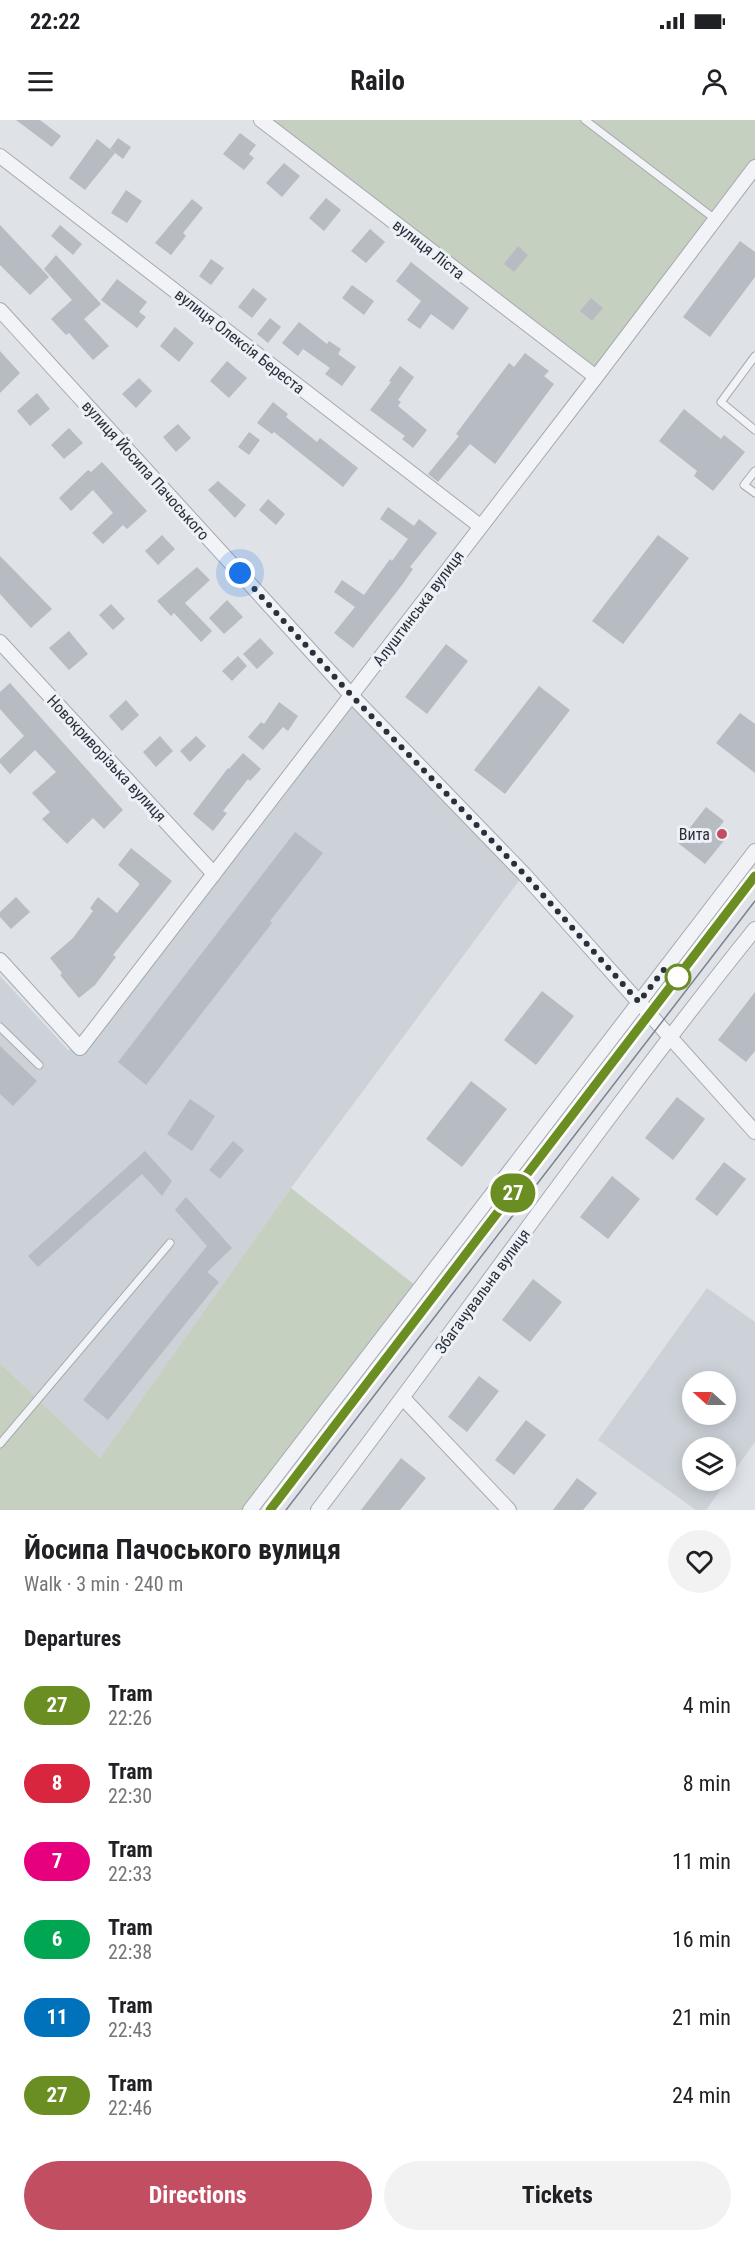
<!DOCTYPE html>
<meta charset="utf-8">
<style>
:root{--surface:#fff;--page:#f2f2f2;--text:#202124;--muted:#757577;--accent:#c24e62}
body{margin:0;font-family:"Roboto Condensed",sans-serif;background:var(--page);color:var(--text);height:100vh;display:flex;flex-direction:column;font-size:22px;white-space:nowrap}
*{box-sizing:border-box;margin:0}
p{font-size:20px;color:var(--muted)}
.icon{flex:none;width:33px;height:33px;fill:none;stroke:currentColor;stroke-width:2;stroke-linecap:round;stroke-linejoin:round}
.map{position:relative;height:1390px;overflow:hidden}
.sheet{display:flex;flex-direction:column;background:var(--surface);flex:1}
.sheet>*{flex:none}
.badge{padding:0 12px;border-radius:20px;font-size:21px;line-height:39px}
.needle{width:39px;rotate:291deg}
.buttons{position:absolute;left:682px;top:1251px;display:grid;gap:12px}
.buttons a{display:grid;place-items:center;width:54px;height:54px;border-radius:50%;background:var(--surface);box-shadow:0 3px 15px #0003;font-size:30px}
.you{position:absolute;width:30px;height:30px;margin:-15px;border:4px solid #fff;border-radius:50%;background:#1a73e8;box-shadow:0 0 0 9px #1a73e833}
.map>.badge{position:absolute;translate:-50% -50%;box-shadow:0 0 0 3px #fff}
h2{padding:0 24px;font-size:22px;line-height:54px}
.round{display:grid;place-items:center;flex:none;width:63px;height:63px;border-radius:32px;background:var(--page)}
.summary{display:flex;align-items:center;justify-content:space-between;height:102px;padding:0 24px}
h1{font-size:28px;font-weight:700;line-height:45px}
.cta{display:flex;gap:12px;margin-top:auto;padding:12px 24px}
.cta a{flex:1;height:69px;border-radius:36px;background:var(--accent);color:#fff;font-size:24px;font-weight:700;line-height:69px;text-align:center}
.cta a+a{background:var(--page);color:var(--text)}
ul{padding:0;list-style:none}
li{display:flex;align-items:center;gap:18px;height:78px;padding:0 24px}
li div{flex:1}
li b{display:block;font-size:22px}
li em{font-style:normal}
li .badge{min-width:66px;font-weight:700;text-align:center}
.status{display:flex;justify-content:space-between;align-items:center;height:42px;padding:0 30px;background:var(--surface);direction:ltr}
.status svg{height:16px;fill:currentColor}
header{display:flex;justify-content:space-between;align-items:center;height:78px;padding:0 24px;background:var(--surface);font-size:27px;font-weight:700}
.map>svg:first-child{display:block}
</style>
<div class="status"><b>22:22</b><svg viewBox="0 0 49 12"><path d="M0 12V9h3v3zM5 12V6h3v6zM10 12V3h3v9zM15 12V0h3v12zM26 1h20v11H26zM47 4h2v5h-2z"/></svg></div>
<header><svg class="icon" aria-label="menu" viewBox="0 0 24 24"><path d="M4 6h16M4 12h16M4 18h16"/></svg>Railo<svg class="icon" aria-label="person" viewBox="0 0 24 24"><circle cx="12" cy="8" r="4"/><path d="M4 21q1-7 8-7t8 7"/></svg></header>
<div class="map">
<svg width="755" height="1390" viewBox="0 0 755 1390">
<rect width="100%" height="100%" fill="#dfe2e7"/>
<!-- built -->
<g fill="#cdd2d9" fill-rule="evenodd">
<polygon points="352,576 524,754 291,1068 100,1338 0,1243 0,856 68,930 80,928"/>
<path d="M707 1168 755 1202V1322L706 1390H696L598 1320ZM693 1262H726V1294H693ZM693 1328H726V1360H693Z"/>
</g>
<!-- green -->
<g fill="#c5d0c1">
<polygon points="261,0 755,0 755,47 596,257"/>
<polygon points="291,1068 420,1169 250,1390 0,1390 0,1243 100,1338"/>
</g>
<!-- building -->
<g fill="#b7bcc3">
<polygon points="16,0 40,0 61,16 52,27"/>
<polygon points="240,13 256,25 249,34 254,38 244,50 223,34"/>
<polygon points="118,18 131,27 123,39 110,29"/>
<polygon points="97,19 115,33 85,70 69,58"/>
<polygon points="284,43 300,56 282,77 266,63"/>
<polygon points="126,70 142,81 127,103 111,93"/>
<polygon points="326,78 341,90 324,111 309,98"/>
<polygon points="192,79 203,88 183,113 186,116 171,135 155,123"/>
<polygon points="0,105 49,157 30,175 0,145"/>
<polygon points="60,105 82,124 73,135 51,116"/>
<polygon points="370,109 385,122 366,143 351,131"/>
<polygon points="740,121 755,132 755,157 710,217 683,197"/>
<polygon points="518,126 528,135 514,152 504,144"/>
<polygon points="56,135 101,184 84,199 109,226 93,240 69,213 66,215 51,199 72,180 44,149"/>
<polygon points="211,139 224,148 211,165 199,156"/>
<polygon points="411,142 469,188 453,210 431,194 420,209 407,200 421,181 396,161"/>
<polygon points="117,159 147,182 139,192 146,197 137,208 101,180"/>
<polygon points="352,165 374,181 364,195 342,178"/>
<polygon points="253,168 267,179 252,198 238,187"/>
<polygon points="591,178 603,188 592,201 580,191"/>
<polygon points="270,198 281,207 268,223 257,214"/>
<polygon points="299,202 327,224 329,221 341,229 338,234 356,247 342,266 325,254 330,248 303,229 298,236 282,223"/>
<polygon points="175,207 194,223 179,242 160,226"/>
<polygon points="0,231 20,253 0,273"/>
<polygon points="525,233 549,251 544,256 554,264 495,344 470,324 438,362 428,354 459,316 456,314 509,243 514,247"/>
<polygon points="227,241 247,258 229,278 210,261"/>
<polygon points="400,246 414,257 398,280 401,282 398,286 427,310 413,328 402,319 405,316 370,290 391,262 389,261"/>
<polygon points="139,258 152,271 136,288 122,274"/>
<polygon points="37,273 50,289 30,306 17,291"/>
<polygon points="273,282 288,294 286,297 317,322 320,318 358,348 343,367 274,312 272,314 257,303"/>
<polygon points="684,289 721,319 724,315 745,332 713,371 694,356 697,351 659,321"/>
<polygon points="178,304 191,318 176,332 163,317"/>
<polygon points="69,308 83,323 64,339 51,325"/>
<polygon points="249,312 260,320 249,335 238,327"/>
<polygon points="102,342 147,391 127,409 123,405 103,424 92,413 113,393 93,370 71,391 59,378 88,350 91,352"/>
<polygon points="218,361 246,385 235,398 208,370"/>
<polygon points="268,379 285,394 276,405 259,390"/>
<polygon points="388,387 414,406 419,399 437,413 410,447 413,449 402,465 353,528 334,513 355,487 334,472 342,460 364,475 390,439 392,441 408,419 380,399"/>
<polygon points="162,415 175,429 158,445 145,431"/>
<polygon points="658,415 689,438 623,524 592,501"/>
<polygon points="0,436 52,489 31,508 0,474"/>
<polygon points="197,447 210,460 185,483 212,511 201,522 174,493 171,496 157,481"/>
<polygon points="227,480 243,497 224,514 209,498"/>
<polygon points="111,484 125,499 113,510 99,495"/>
<polygon points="69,511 88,534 69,550 49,528"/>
<polygon points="260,518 274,533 257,549 243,534"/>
<polygon points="446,524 468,541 427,594 405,577"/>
<polygon points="238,536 247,546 232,561 222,551"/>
<polygon points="10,563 123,690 104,709 93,698 67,724 42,699 50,692 32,673 56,652 35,630 10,654 0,643 0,639 24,616 0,589 0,572"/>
<polygon points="539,566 570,590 505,674 474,650"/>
<polygon points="126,580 139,595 122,611 109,596"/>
<polygon points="279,582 298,596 288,611 283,607 263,630 248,617 261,602 264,604"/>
<polygon points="740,593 755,604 755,653 716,623"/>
<polygon points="160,616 173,631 156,647 143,632"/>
<polygon points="196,616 206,626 190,642 180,631"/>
<polygon points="243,633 261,649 250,661 248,659 223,691 227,693 213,711 193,694 228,648 229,649"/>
<polygon points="706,687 724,701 717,710 727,717 705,744 678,723"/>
<polygon points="295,712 323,733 270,801 272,803 146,965 118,942"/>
<polygon points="131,728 172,761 113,835 116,837 95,865 79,878 60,855 62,853 50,838 73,818 93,791 90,788 98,777 117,793 139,765 139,763 118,745"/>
<polygon points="16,777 30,792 11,809 0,797 0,792"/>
<polygon points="542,871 574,896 536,945 504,920"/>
<polygon points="755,872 755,931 746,942 718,920"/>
<polygon points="0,926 37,961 13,986 0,974"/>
<polygon points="471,961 507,989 462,1047 426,1019"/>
<polygon points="677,977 705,999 673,1040 645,1018"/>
<polygon points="190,979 215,996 192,1031 167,1014"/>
<polygon points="233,1021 244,1030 220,1059 209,1050"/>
<polygon points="145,1031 172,1061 162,1076 142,1054 38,1147 28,1136"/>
<polygon points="724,1042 746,1059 717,1096 695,1079"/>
<polygon points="612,1056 640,1079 608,1119 580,1097"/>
<polygon points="186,1077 232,1128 207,1152 219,1162 108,1300 83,1280 207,1126 175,1090"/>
<polygon points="533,1159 562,1182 530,1222 502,1200"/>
<polygon points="479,1256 499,1271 467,1312 448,1297"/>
<polygon points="526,1300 546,1315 514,1355 495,1340"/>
<polygon points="401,1338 426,1358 400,1390 361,1390"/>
<polygon points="577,1358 597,1373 583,1390 553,1390"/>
</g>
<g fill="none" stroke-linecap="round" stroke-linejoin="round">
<defs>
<g id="service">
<polyline points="585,0 715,99"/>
<polyline points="755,236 721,282 755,310"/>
<polyline points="755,351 744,365 755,373"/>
<polyline points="0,907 39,945"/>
<polyline points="0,1324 170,1123"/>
</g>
<g id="minor">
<polyline points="261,0 596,257"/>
<polyline points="0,36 480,406"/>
<polyline points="0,190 352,576 524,754 755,1012"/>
<polyline points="0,522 214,754"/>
<polyline points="0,840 80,928 596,257 755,47"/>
<polyline points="403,1278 509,1390"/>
<polyline points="250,1390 755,731"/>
<path d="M318 1390C465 1197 603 998 755 809"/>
</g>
</defs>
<!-- service casing -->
<use href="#service" stroke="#a5a9b1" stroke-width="9"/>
<!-- minor casing -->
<use href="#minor" stroke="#a5a9b1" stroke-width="16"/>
<!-- service -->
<use href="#service" stroke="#f1f3f6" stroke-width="7"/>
<!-- minor -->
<use href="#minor" stroke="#f1f3f6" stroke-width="14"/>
<!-- tram -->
<g stroke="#7a828f" stroke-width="1.5">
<polyline points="270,1390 755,756"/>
<polyline points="286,1390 755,781"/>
</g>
</g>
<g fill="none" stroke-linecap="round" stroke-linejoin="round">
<defs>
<polyline id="line" points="270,1390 755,756"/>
</defs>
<!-- line casing -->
<use href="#line" stroke="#fff" stroke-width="14"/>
<!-- line -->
<use href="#line" stroke="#6b8e23" stroke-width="9"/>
<!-- walk -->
<polyline stroke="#29313d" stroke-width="6" stroke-dasharray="0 10.8" points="240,453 352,576 524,754 639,882 666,847 678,857"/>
</g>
<!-- markers -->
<circle fill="#c24e62" stroke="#eef1f5" stroke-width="2" cx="722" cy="714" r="6"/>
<circle fill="#fff" stroke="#6b8e23" stroke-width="3" cx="678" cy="857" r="12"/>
<g text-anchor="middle" stroke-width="6" stroke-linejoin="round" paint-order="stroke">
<!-- street labels -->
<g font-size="16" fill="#29313d" stroke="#eef1f5">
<text transform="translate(429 129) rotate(38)" y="6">вулиця Ліста</text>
<text transform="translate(240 221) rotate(38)" y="6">вулиця Олексія Береста</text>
<text transform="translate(146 350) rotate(48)" y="6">вулиця Йосипа Пачоського</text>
<text transform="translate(418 488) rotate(-53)" y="6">Алуштинська вулиця</text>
<text transform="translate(107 638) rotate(47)" y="6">Новокриворізька вулиця</text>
<text transform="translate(482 1171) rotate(-54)" y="6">Збагачувальна вулиця</text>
</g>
<!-- poi labels -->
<g font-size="16" fill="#29313d" stroke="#eef1f5" text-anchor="end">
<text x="710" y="720">Вита</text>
</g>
</g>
</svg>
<div class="buttons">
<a><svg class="needle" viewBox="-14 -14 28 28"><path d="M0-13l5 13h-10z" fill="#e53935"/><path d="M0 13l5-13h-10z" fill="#757577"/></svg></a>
<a><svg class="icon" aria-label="layers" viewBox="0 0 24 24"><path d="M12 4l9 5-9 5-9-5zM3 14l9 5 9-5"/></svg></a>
</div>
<div class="you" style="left:240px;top:453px"></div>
<b class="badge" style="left:513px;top:1073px;background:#6b8e23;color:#fff">27</b>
</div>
<section class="sheet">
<div class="summary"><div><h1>Йосипа Пачоського вулиця</h1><p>Walk · 3 min · 240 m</p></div><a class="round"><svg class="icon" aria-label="heart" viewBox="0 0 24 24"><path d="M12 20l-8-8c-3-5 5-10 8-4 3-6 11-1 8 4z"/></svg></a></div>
<h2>Departures</h2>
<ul>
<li><span class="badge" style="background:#6b8e23;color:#fff">27</span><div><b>Tram</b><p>22:26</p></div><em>4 min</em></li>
<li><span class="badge" style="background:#d7263d;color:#fff">8</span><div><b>Tram</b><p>22:30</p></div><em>8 min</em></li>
<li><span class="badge" style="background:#e6007e;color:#fff">7</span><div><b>Tram</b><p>22:33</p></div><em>11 min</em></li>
<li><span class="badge" style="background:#00a651;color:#fff">6</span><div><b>Tram</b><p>22:38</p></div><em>16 min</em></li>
<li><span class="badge" style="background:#0072bc;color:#fff">11</span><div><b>Tram</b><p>22:43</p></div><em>21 min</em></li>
<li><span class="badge" style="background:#6b8e23;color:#fff">27</span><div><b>Tram</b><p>22:46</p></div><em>24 min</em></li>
</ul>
<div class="cta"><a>Directions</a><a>Tickets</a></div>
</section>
